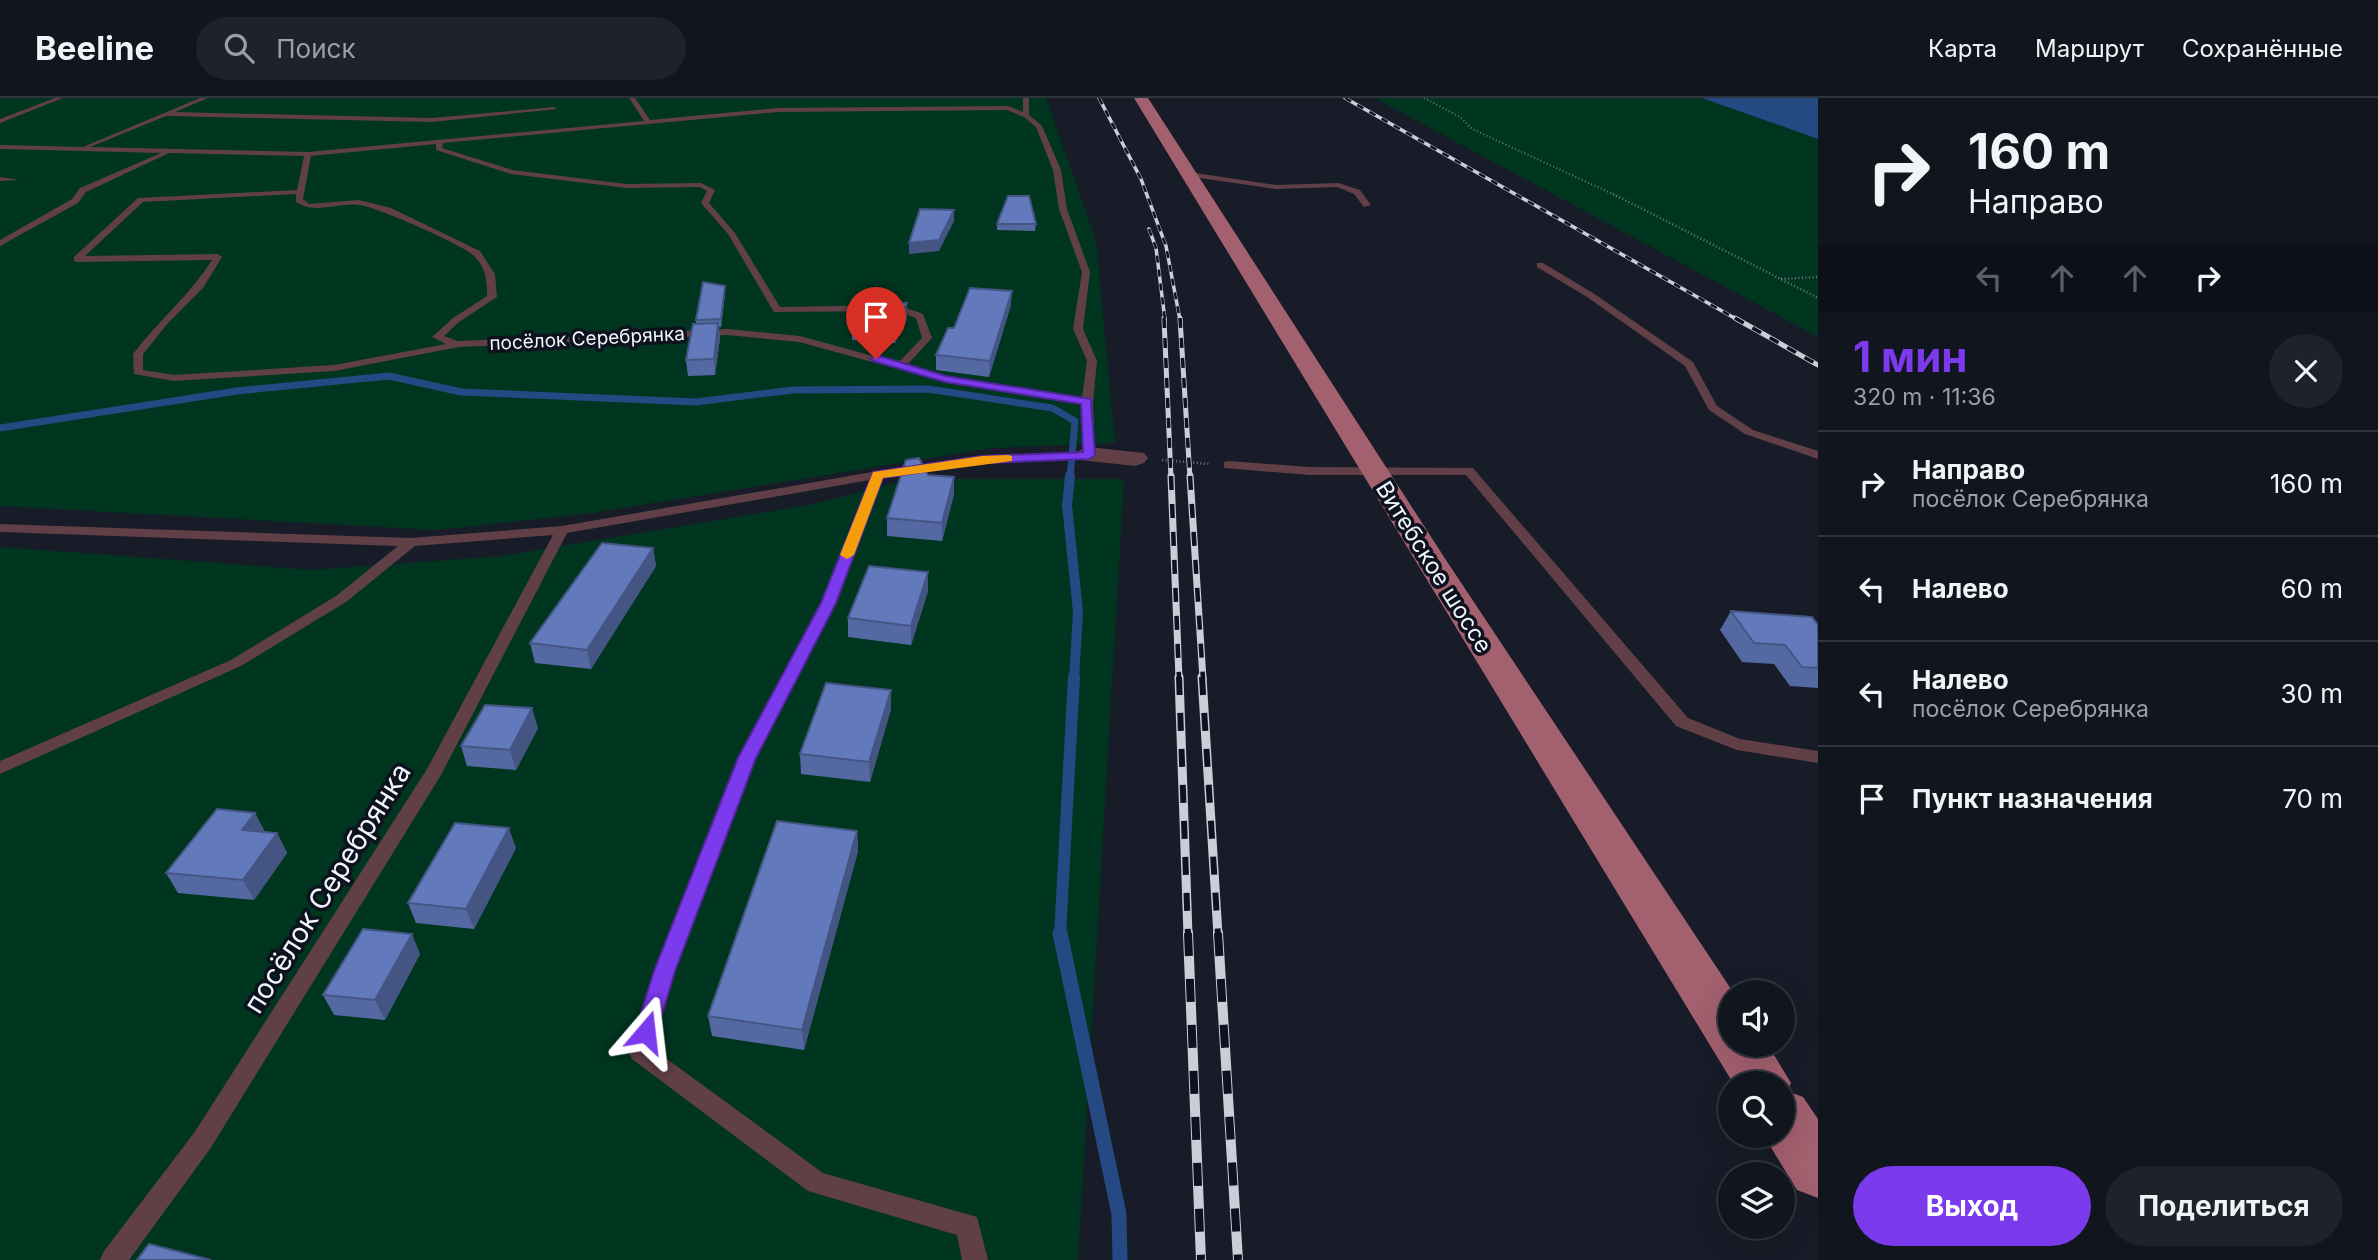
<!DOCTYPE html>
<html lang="ru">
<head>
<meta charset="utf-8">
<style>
  :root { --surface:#11151e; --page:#1e222b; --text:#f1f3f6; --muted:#9c9fa4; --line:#30343c; --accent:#7c3aed }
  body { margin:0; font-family:Inter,sans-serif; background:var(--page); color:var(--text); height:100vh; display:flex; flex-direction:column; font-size:26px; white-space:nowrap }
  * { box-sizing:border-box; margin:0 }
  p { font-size:23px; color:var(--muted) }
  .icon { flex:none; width:38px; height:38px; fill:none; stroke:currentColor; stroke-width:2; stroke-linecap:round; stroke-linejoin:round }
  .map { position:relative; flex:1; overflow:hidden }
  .sheet { display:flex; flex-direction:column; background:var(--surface); width:560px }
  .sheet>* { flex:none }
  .top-card { background:#11151e; color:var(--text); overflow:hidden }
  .fabs { position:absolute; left:1718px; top:882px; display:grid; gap:14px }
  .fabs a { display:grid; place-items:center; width:77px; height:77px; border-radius:50%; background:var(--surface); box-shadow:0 7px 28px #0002,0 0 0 2px var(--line); font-size:35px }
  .pin { position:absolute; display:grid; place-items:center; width:60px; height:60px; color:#fff; margin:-72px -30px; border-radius:50% 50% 50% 0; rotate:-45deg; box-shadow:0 0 7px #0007 }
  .pin .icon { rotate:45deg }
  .me { position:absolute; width:77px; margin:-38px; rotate:17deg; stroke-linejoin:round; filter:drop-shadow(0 0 5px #0008) }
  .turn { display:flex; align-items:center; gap:24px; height:147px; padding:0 35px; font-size:32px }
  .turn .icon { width:91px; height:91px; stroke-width:2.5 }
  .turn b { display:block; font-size:49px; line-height:60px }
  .lanes { display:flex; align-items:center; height:66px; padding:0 35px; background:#0003; justify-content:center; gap:35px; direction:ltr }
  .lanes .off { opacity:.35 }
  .round { display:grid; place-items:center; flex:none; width:74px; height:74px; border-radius:37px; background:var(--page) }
  .headline { display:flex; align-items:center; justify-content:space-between; height:119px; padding:0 35px }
  h1 { font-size:42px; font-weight:700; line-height:52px; color:var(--accent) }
  .action { display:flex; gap:14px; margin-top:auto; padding:14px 35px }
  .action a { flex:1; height:80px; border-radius:42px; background:var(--accent); color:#fff; font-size:28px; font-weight:700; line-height:80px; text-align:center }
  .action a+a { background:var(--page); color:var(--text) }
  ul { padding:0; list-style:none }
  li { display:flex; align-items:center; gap:21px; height:105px; padding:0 35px; border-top:2px solid var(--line) }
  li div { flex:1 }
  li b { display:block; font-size:26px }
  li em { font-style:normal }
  header { display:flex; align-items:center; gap:42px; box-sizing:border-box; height:98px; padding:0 35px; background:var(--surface); border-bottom:2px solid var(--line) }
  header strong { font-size:33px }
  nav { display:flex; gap:38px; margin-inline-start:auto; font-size:24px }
  .search { width:490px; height:63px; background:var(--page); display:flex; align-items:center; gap:18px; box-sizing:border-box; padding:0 24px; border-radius:38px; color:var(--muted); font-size:26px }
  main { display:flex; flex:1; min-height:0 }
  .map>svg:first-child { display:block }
  .green { fill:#003520 }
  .water { fill:#254982 }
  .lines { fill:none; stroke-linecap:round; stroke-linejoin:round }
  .stream-far3 { stroke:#254982; stroke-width:7 }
  .stream-far2 { stroke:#254982; stroke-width:10 }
  .stream-far1 { stroke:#254982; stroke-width:12 }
  .stream { stroke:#254982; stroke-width:15 }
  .path-far1 { stroke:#727782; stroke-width:2; stroke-dasharray:1 2.5; stroke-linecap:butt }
  .path { stroke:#727782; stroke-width:2.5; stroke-dasharray:1 2.5; stroke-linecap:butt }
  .service { fill:#603f46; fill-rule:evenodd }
  .minor { fill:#603f46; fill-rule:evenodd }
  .primary { fill:#a3606f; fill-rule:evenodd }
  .rail-far4-casing { stroke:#caced8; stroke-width:3.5 }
  .rail-far3-casing { stroke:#caced8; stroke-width:5 }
  .rail-far2-casing { stroke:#caced8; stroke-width:7 }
  .rail-far1-casing { stroke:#caced8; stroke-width:9 }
  .rail-casing { stroke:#caced8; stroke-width:10 }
  .rail-far4 { stroke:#0e121e; stroke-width:2.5; stroke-dasharray:7; stroke-linecap:butt }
  .rail-far3 { stroke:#0e121e; stroke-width:3.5; stroke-dasharray:10; stroke-linecap:butt }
  .rail-far2 { stroke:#0e121e; stroke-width:4.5; stroke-dasharray:14; stroke-linecap:butt }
  .rail-far1 { stroke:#0e121e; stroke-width:6; stroke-dasharray:18; stroke-linecap:butt }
  .rail { stroke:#0e121e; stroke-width:8; stroke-dasharray:23; stroke-linecap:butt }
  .wall { fill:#5469a1 }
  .shaded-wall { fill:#455583 }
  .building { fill:#627abb; stroke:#455583; stroke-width:2 }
  .route { fill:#7c3aed; stroke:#51269a; stroke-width:2 }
  .slow { fill:#f59e0b }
  .labels { text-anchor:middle; stroke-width:7; stroke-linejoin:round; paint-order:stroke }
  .far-street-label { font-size:19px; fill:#f1f5fe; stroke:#0e121e }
  .street-label { font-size:23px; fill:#f1f5fe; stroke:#0e121e }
  .near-street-label { font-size:28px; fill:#f1f5fe; stroke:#0e121e }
</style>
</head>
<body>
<header>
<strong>Beeline</strong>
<div class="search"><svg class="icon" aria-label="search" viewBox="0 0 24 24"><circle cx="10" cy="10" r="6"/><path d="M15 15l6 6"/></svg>Поиск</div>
<nav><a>Карта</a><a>Маршрут</a><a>Сохранённые</a></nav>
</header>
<main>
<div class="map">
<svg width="1818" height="1162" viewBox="0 0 1818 1162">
  <rect width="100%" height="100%" fill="#171c28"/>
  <path class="green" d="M0,0h1046l50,143 19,202 -123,5 -400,65 -156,17 -436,-24z
    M1375,0h327l116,41v198z
    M912,381h212l-46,781h-1078v-713l312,23 190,-14 307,-51z"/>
  <path class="water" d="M1702,0h116v41z"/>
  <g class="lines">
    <path class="stream-far3" d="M0,330l237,-37 152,-15 72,16 235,10 97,-12 135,-1 124,19 23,13 -5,57"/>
    <path class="stream-far2" d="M1070,378l-3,29 11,107 -4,67"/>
    <path class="stream-far1" d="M1060,837l14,-258"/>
    <path class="stream" d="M1060,835l59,281 1,46"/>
    <path class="path-far1" d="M1424,0l36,19 12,12 145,67"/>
    <path class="path" d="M1613,96l205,104
      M1781,181l37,-2
      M1162,362l48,4"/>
    <path class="service" d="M55,0h8l-63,25v-4z
      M200,0h8l-33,14 257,6 122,-11 3,2 -125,13 -266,-6 -76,31 218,5 336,-31 -15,-23h6l15,22 128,-12 230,-2 15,6v-14h6v17l13,11 19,44 6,39 23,63 -7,57 14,32 -4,41 2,53 -6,4 -107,5 -99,14 -47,125 -80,155 -81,213 -23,77 171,125 154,44 11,43h-26l-5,-25 -149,-44 -176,-132 -3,-7 26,-81 83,-213 84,-155 48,-123 -303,53 -126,242 -231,374 -81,111h-29l4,-9 90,-118 233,-364 126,-234 -138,11 -69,56 -105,64 -241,108v-13l231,-101 105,-64 62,-50 -398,-14v-8l411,14 151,-12 316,-55 104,-15 101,-4 -1,-48 -137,-22 -146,-40 -72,-7 -268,12 -125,24 -160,10 -40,-7 -1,-20c25,-33 57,-59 79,-94l-135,2 -3,-1v-4l64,-59 159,-8 7,-34 -135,-3 -83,39 -8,11 -78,43v-6l72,-41 8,-11 81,-35 -161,-4v-4l83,2zM1007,12l17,7 12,10 17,43 6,39 23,63 -9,57 14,32 -5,37 -136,-22 -39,-11 25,-27 -9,-24 -25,-9 -118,2 -45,-74 -26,-30 6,-13 -14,-7 -74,1 -115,-14 -70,-22 1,-5 335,-31zM436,46v6l75,24 116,14 73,-1 7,4 -6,12 27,31 46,78 123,-1 19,7 6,20 -24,25 -98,-27 -73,-7 -269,12 -14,-5 15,-14 38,-25 -2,-23 -15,-23 -89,-43 -32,-8 -50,4 -6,-5 8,-43zM296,96v8c19,13 43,0 64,3 16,2 104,40 114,51 12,11 13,25 13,40l-34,22 -21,19 14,7 -112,21 -160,10 -31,-5v-16l25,-31 35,-35 19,-31 -4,-3 -133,2 58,-54z
      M1189,74l87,13 62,-2 22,7 11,15 -7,2 -10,-13 -17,-7 -61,2 -90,-13z
      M0,79l19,3 -19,1z
      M1537,165h6l50,30 100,69 24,44 36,24 65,21v8l-73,-25 -36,-24 -24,-44 -98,-69 -50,-30z
      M1228,363l82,6 163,1 215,250 52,21 78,12v12l-81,-13 -61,-24 -210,-251h-156l-86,-7v-6z"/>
    <path class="minor" d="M1089,349l55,6 4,5 -4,5 -9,3 -55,-6 -4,-5 4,-5z"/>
    <path class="primary" d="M1134,0h14l298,462 287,432h-2v53h37l23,38 -4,8 16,6 15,22v79l-21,-8 -33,-54h19v-53h-50z"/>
    <g class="rail-far4-casing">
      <path id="rail-far4" d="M1099,0l42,81 25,67 14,74
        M1345,0l393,222
        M1149,131l7,19 9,72"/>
    </g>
    <g class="rail-far3-casing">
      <path id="rail-far3" d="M1164,220l7,160
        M1180,220l10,160
        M1735,220l83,47"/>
    </g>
    <g class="rail-far2-casing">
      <path id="rail-far2" d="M1171,378l8,203
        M1190,378l13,203"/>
    </g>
    <g class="rail-far1-casing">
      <path id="rail-far1" d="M1179,579l9,258
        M1202,579l16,258"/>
    </g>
    <g class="rail-casing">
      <path id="rail" d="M1188,835l13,327
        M1218,835l20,327"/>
    </g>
    <use href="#rail-far4" class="rail-far4"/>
    <use href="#rail-far3" class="rail-far3"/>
    <use href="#rail-far2" class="rail-far2"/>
    <use href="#rail-far1" class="rail-far1"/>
    <use href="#rail" class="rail"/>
  </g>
  <path class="wall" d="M997,126h39l-1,7 -38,-1z
    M725,195l-4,34h-2l1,11 -5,37 -27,1 -2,-16 10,-36v-4z
    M1011,207l-22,72 -53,-7v-15l18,-27z
    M907,220l-12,25 -43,-3v-15z
    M928,377l26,2v17l-12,47 -55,-5v-18z
    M653,450l3,18 -65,103 -56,-6 -5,-20z
    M928,493l-17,54 -63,-8v-19z
    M1731,513l87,14v63l-28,-2 -16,-22 -32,-2 -22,-32z
    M891,611l-21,73 -69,-8 -1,-20z
    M538,630l-22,42 -49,-4 -6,-20z
    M255,715l10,19 12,1 10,20 -33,47 -76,-7 -12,-20z
    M857,733l1,20 -54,199 -92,-14 -4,-20z
    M516,750l-42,81 -58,-6 -8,-20z
    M420,856l-35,66 -51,-5 -11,-20z"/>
  <path class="shaded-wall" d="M954,112v11l-15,30 -30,3v-11z
    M725,188v7l-4,34v-8z
    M1012,193l-1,14 -22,72 1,-16z
    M907,205v15l-12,25v-15z
    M718,225l2,15 -5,37 -1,-16z
    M954,379v17l-12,47v-18z
    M653,450l3,18 -65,103 -4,-19z
    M928,474v19l-17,54v-19z
    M891,592v19l-21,73 -1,-20z
    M532,610l6,20 -22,42 -6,-20z
    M255,715l10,20 -23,-3z
    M509,730l7,20 -42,81 -8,-20z
    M857,733l1,20 -54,199 -2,-20z
    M277,735l10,20 -33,47 -11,-20z
    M412,836l8,20 -35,66 -10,-20z"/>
  <path class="building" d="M1008,98h21l7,28h-39z
    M920,111l34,1 -15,30 -30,3z
    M703,184l22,4 -4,33 -25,1z
    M970,190l42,3 -22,70 -54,-6 12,-27h6z
    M866,203l41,2 -12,25 -43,-3z
    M718,225l-4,36 -28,1 7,-36z
    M919,360l9,17 26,2 -12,46 -55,-5 19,-58z
    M602,445l51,5 -66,102 -57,-7z
    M869,468l59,6 -17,54 -63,-8z
    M1731,513l81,6 6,8v43l-16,-1 -17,-22 -31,-2z
    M826,585l65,7 -22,72 -69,-8z
    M485,607l47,3 -22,42 -49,-4z
    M217,711l38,4 -13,17 35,3 -34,47 -77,-7z
    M777,723l80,10 -55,199 -94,-14z
    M455,725l54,5 -43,81 -58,-6z
    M363,831l49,5 -37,66 -52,-5z
    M149,1146l62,16h-74z"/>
  <path class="route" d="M876,257l70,21 145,23 4,56 -6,4 -107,4 -99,15 -47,125 -80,155 -81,213 -18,61 -3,7 -8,2 -8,-2 -3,-7 19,-61 84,-213 83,-155 52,-131 109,-16 101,-4 -2,-48 -136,-22 -72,-21 -2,-2z"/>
  <path class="slow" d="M1008,357l4,1v5l-129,17 -29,77 -7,4 -7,-4 33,-83 109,-16z"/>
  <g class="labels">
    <g class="far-street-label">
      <text transform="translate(587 240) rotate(-3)" y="7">посёлок Серебрянка</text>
    </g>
    <g class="street-label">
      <text transform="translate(1434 469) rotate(58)" y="8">Витебское шоссе</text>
    </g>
    <g class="near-street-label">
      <text transform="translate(327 790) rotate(-58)" y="10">посёлок Серебрянка</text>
    </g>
  </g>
</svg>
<div class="fabs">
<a><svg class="icon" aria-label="sound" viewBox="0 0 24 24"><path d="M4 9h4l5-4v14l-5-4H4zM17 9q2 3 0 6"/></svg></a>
<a><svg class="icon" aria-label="search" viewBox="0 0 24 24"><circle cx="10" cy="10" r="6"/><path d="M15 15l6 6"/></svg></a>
<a><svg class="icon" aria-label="layers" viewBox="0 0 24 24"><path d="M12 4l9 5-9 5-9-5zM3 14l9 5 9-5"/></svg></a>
</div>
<div class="pin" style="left:876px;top:261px;background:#d93025"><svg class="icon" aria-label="arrive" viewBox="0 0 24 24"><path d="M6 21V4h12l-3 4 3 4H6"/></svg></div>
<svg class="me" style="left:646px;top:934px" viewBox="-20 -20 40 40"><path d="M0-17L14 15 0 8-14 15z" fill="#7c3aed" stroke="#fff" stroke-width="4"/></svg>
</div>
<section class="sheet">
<div class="top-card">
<div class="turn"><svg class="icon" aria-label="right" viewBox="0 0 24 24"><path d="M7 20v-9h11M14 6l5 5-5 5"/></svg><div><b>160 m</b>Направо</div></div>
<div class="lanes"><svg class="icon off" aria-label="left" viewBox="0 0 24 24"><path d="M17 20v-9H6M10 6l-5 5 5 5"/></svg><svg class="icon off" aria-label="ahead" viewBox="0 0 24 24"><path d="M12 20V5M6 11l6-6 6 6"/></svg><svg class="icon off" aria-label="ahead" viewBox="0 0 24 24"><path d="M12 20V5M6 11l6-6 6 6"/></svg><svg class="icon" aria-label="right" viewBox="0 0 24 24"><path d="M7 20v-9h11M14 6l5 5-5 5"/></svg></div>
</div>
<div class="headline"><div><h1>1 мин</h1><p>320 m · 11:36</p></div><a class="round"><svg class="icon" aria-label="close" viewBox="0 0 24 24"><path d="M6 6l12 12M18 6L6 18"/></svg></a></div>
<ul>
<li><svg class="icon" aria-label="right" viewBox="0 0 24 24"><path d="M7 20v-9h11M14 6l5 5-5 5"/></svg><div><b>Направо</b><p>посёлок Серебрянка</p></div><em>160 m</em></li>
<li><svg class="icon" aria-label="left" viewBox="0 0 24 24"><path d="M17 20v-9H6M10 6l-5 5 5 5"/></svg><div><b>Налево</b></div><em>60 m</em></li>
<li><svg class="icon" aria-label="left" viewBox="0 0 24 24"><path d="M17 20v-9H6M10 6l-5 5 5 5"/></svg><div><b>Налево</b><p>посёлок Серебрянка</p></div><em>30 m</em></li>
<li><svg class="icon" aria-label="arrive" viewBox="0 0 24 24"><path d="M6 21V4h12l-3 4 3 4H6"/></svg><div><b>Пункт назначения</b></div><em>70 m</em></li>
</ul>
<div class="action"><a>Выход</a><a>Поделиться</a></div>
</section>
</main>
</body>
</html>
